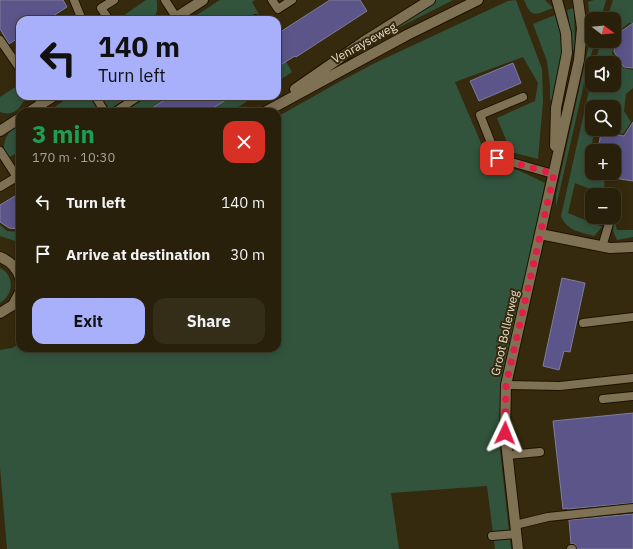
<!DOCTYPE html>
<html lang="en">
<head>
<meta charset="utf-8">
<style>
  :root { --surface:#28200a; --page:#342d18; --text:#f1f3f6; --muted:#a5a39c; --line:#443e2b; --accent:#a8b0fc }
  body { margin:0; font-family:"IBM Plex Sans",sans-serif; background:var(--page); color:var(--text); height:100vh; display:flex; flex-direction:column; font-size:15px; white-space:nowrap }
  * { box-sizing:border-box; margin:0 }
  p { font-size:13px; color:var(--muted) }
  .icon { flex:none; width:22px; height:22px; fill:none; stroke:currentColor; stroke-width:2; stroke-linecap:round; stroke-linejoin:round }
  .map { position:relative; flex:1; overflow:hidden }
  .side { position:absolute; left:16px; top:108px; width:265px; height:244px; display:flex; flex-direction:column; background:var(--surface); border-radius:12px; box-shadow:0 2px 10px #0003,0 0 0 1px var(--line) }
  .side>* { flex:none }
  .hud { position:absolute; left:16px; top:16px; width:265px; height:84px; border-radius:12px; box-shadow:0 2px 10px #0003,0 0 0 1px var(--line); background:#a8b0fc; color:#111; overflow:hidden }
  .needle { width:26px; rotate:106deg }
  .fabs { position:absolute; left:585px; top:12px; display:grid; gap:8px }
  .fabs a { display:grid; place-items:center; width:36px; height:36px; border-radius:8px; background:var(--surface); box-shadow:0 2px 10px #0003,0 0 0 1px var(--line); font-size:20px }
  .pin { position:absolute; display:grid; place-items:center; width:34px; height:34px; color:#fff; margin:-17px; border-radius:8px; box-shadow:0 2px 6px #0006 }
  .me { position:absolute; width:44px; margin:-22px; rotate:2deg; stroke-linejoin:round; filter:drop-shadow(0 0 3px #0008) }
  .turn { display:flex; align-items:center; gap:14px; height:84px; padding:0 16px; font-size:18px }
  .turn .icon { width:52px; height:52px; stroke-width:2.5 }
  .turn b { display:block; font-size:28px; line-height:34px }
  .round { display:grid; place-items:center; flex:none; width:42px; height:42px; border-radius:12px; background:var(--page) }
  .head { display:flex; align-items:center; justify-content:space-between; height:68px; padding:0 16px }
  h1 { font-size:24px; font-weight:700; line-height:30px; color:#1e9e55 }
  .button { display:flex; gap:8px; margin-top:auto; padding:8px 16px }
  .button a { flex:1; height:46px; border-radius:12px; background:var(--accent); color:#111; font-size:16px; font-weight:700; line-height:46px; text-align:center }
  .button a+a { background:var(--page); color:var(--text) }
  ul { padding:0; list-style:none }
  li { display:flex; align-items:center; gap:12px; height:52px; padding:0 16px }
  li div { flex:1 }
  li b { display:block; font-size:15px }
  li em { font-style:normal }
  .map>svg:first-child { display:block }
  .green { fill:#32543d }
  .building { fill:#5b558a; stroke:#7f7d9b }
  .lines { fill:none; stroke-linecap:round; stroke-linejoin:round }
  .service-casing { stroke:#1d1200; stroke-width:10 }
  .minor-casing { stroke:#1d1200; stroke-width:12 }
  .tertiary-casing { stroke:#1d1200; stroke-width:12 }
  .service { stroke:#7f7154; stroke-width:8 }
  .minor { stroke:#7f7154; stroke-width:10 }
  .tertiary { stroke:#7f7154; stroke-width:10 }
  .route { stroke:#e11d48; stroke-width:7; stroke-dasharray:0 12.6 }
  .labels { text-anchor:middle; stroke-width:4; stroke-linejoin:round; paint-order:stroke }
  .street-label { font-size:12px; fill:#e7dfcf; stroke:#362a0e }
</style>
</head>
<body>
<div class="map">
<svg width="633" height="549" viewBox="0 0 633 549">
  <rect width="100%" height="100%" fill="#362a0e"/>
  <path class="green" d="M146,0h10l1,1v10l-3,8 -37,1z
    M220,0h35l-3,2 10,18h-73z
    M436,0h17l-65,33z
    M516,0l26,69 1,32 -5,58 -27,-7 -14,-34 38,-17 3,-18 -15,-26 -68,25 34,80 31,9 25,12 -38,180 -7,45v42l11,99h-16l-8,-63 -96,7 8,56h-392l-7,-82v-117l12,-2 8,-4v4h257v-231l64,-36 34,-18 133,-62z
    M524,0h21l8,8c-17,6 -21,12 -29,-8z
    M594,0h12l-5,19h-9v22h3l-7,25 -32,141v-12l33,-151 2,-17 -3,-25z
    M613,0h20v23h-4l-14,11 -1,7v-22h-7z
    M574,8l1,37 -5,18c1,-19 1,-35 -3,-53z
    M555,15l5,15 2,22 -9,49 -3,-1v-15l-3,-24 -14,-37z
    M601,41h13l-2,13 12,14 9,2v18l-7,6 -2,17 7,11 -8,12 -27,-5h18v-22h-22v22h3l-9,43 18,6 1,17 -30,-12 -7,30 34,14 -8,9c-14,-4 -27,-5 -33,-20l31,-139v8h22v-22h-19z
    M277,46l15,26 -15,10z
    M20,84v12h6c-5,12 -12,21 -26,16v-15z
    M71,96h184l-24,16h-178l3,-6z
    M20,125v26l-12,7c-1,-2 -3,-6 -4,-9 -1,-10 7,-22 16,-24z
    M615,222l2,8h16v7l-16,3c-3,-7 -6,-11 -2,-18z
    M0,225l7,6 13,1v9h-5l-15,-5z
    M0,268c15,8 14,26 0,35z"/>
  <path class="building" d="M0,0h63l4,7 -20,13h-27v17l-11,7 -9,-15z
    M330,0h30l7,11 -71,46 -1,-1 -18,11v-33z
    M633,23v45l-9,-1 -10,-15 2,-17z
    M513,63l8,20 -42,18 -9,-20z
    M171,96h61l-25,16h-61z
    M633,122v59l-19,-3v-27h-16l3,-19 23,4z
    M20,193v36l-11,-1 -9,-6v-17z
    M562,278l23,5 -15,69 -6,-1 -5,19 -16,-4z
    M633,413v90l-66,6v-1l-4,1 -10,-88z
    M633,514v35h-56l-2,-5h-4l-2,-24z"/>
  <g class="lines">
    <g class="service-casing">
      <path id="service" d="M74,0l8,20
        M165,0l13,20
        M272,0l6,9 14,-9
        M109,20l-8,-12 13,-8
        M254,20l2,-1
        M0,40l20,29
        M37,96l5,8
        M95,96l10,16
        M523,97l-43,18 17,43 56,16
        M115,112l24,-16
        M0,151l17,26
        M0,187l20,-12
        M602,247l9,-30
        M583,323l50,-6
        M506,385l54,1 73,-8
        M603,399l30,-3
        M507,455l33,-3
        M515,525l33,-8 85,-9
        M492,536l24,-2
        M571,549h1"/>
    </g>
    <g class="minor-casing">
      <path id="minor" d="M172,20l31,-20
        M29,112l25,-16
        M0,131l20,-13
        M555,146l1,-38 11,-55 -1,-20 -9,-33
        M540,234l70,14 23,-1
        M518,549l-13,-116 1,-48 73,-325 3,-32 -4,-28"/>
    </g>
    <g class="tertiary-casing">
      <path id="tertiary" d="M295,89l68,-47 67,-42
        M265,112l142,-77 71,-35
        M0,257c10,4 17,10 20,21
        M0,313l13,-8 7,-13"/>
    </g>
    <use href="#service" class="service"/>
    <use href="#minor" class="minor"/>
    <use href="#tertiary" class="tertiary"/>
  </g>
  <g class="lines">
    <path class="route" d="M497,158l57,16 -48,211 -1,48"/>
  </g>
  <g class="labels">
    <g class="street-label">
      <text transform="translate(364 43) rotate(-29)" y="4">Venrayseweg</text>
      <text transform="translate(505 333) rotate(-77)" y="4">Groot Bollerweg</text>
    </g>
  </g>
</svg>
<div class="fabs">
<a><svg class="needle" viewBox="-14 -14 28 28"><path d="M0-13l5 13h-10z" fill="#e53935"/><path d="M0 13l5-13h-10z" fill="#a5a39c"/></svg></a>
<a><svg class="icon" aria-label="sound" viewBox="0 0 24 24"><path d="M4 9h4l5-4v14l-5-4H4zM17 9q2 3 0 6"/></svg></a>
<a><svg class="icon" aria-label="search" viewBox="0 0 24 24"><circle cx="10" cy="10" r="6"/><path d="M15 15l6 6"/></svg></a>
<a>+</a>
<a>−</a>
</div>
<div class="pin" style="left:497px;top:158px;background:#d93025"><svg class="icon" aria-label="arrive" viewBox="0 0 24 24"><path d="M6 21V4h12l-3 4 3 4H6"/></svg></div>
<svg class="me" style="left:505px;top:433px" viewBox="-20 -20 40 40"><path d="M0-17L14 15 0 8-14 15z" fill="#e11d48" stroke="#fff" stroke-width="4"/></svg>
<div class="hud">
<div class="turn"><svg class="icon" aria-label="left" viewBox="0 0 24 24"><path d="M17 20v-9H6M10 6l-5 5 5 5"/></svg><div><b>140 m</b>Turn left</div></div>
</div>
<section class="side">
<div class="head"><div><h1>3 min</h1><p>170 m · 10:30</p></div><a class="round" style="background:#d93025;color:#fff"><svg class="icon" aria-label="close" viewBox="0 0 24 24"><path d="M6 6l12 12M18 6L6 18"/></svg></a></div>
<ul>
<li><svg class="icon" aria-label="left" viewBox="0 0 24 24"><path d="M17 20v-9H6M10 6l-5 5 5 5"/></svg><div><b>Turn left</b></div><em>140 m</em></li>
<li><svg class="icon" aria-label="arrive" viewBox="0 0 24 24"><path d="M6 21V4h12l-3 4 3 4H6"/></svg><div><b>Arrive at destination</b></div><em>30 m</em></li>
</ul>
<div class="button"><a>Exit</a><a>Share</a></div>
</section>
</div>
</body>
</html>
